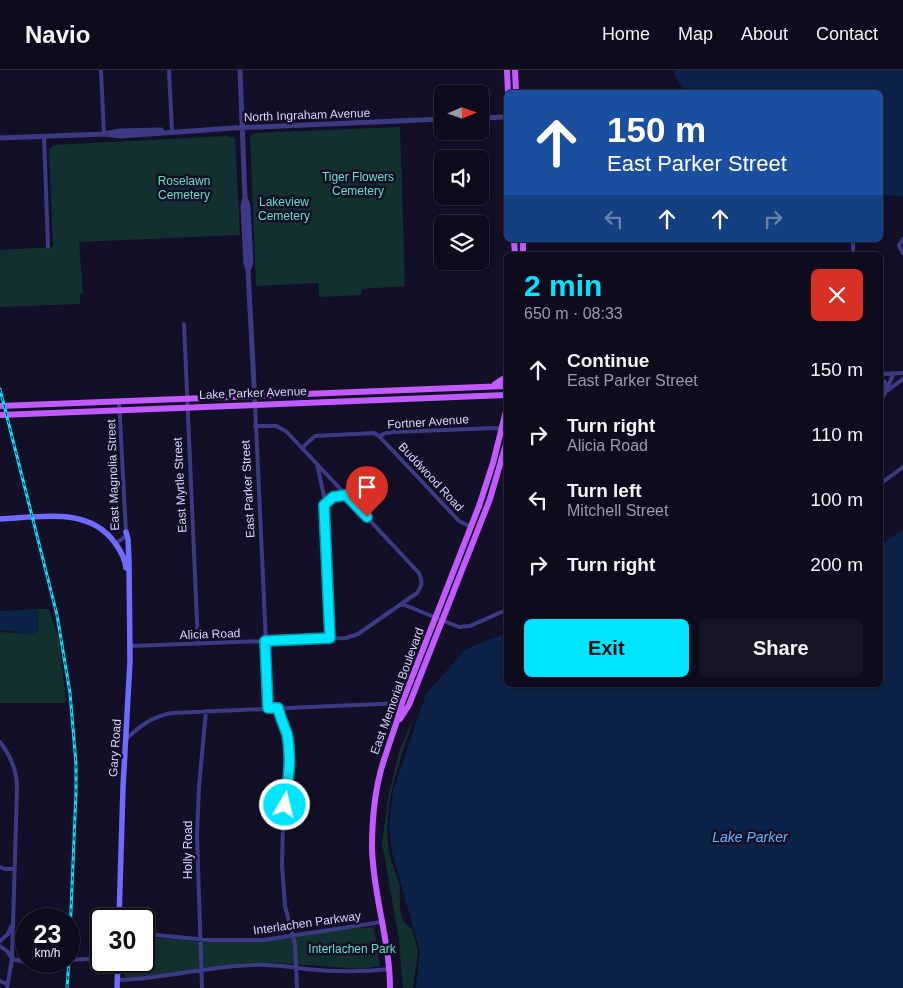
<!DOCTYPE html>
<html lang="en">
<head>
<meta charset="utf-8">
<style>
  :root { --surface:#0e0b1c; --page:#171425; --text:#f1f3f6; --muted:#9b9ba3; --line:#2e2b3b; --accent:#00e5ff }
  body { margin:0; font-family:Helvetica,sans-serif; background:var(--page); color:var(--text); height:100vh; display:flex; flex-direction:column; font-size:19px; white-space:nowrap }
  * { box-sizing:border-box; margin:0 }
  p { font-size:16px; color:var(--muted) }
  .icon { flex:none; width:28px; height:28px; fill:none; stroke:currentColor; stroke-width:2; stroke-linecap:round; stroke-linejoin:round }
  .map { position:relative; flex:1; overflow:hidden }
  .panel { position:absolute; left:504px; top:182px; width:379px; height:435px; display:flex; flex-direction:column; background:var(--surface); border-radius:8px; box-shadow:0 1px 4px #0004,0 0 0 1px var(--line) }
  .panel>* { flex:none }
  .top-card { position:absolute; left:504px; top:20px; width:379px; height:152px; border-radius:8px; box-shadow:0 1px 4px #0004,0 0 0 1px var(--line); background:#1a4fa0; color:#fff; overflow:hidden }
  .needle { width:32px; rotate:88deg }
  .controls { position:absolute; left:434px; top:15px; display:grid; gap:10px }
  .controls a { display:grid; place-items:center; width:55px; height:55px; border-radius:8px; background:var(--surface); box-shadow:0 1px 4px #0004,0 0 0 1px var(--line); font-size:25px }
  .speed { position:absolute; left:15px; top:838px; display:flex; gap:10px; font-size:25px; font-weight:700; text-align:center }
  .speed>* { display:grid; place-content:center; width:65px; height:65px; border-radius:50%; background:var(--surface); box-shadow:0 1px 4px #0004,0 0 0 1px var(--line); line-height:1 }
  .speed small { font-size:12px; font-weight:400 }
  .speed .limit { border:2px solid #111; border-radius:8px; background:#fff; color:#111 }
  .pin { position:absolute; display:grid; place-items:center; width:42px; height:42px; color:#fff; margin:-51px -21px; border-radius:50% 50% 50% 0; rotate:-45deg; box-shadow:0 0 5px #0007 }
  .pin .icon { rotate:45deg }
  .me { position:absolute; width:55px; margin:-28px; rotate:8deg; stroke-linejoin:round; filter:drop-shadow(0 0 4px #0008) }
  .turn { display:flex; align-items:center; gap:18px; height:105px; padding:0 20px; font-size:22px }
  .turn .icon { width:65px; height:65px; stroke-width:2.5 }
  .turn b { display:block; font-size:35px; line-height:42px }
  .lanes { display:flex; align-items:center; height:48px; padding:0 20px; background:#0003; justify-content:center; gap:25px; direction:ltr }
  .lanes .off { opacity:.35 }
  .round { display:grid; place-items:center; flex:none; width:52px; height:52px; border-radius:8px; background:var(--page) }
  .headline { display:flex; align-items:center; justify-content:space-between; height:85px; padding:0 20px }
  h1 { font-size:30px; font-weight:700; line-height:38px; color:var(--accent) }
  .button { display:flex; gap:10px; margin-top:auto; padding:10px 20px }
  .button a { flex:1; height:58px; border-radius:8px; background:var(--accent); color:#111; font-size:20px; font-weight:700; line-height:58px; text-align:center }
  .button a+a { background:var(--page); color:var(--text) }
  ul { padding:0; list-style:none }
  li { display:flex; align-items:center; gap:15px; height:65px; padding:0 20px }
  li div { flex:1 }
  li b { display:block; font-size:19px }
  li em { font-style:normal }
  header { display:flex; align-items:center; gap:30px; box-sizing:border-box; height:70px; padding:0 25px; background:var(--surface); border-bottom:1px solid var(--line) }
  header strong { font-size:24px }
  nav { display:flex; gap:28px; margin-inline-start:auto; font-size:18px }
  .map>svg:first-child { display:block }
  .green { fill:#12302f }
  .water { fill:#0c2248 }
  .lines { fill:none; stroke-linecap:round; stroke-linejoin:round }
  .minor { stroke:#3d3a85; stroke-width:4 }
  .tertiary { stroke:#3d3a85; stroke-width:5 }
  .secondary { stroke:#6f6bff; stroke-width:5.5 }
  .primary { stroke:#c25bff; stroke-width:6 }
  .rail-casing { stroke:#00e5ff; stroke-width:3 }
  .rail { stroke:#130f26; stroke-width:1; stroke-dasharray:4; stroke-linecap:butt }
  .route-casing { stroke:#0095a6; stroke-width:12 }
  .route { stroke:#00e5ff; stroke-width:9 }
  .labels { text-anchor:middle; stroke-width:5; stroke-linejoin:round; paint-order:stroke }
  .street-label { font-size:12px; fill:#d9d4ff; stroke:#130f26 }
  .park-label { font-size:12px; fill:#5fe0c0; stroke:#130f26 }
  .water-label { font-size:14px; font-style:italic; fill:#62b6ff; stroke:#130f26 }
</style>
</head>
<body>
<header>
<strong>Navio</strong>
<nav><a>Home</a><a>Map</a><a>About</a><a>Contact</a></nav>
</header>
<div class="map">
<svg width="903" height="918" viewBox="0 0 903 918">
  <rect width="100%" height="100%" fill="#130f26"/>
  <path class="green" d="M400,57l5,159 -43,3 -1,6 -42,2 -1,-14 -62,3 -6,-149 4,-4z
    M227,66l8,2 5,97 -161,7 4,51h-3v11l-80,3v-57l53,-3 -4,-98 4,-4z
    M37,539h12l10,31 7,63h-66v-71l31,2 8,-3z
    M414,647c-14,45 -32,85 -25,134 2,11 7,22 10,33 3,17 -4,34 13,45l6,22 -5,37h-10l-4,-48 -17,-98 7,-49 11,-44z
    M374,857l6,39 -20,3 -79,-6h-34l-51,6 -34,6 -37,3 -2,-17h21v-24l65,5h33l33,-2 50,-9z"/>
  <path class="water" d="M675,0h228v126l-23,-1v-103h-196l-10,-18z
    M903,460v458h-487l4,-37 -28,-99 -3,-27 4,-34 33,-97 40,-45 40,-16v52h374v-140z
    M37,539l2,22 -8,3 -31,-4v-19z"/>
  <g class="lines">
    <path class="minor" d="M101,0l3,64
      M169,0l3,61
      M44,66l4,111
      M903,169l-4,7 4,7
      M853,170v15
      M184,254l14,320
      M880,304l23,-1
      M880,308l5,4 1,9
      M888,320l15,-11
      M880,333l14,-30
      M255,334l14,304
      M379,366l7,-3 7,-1 103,-4 6,1
      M302,378l13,-12 59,-3 5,3 80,85 12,6
      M317,394l7,32 7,142
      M880,414l23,-17
      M325,435l8,-8 13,-2
      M116,473l9,-6 1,-5 -7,-131
      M402,534l57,23 11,-1 36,-16
      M130,576l216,-8 12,-4 59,-41c5,-8 6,-11 2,-20l-133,-142 -10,-5h-21
      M278,638l8,26 4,18 -1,16 -6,56 -1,41 3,41 10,38 2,44
      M126,669c14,-13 27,-23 46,-26l230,-10
      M0,672c11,14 17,28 17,46l-5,171 -5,29
      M0,797l5,2h9
      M144,864l65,6h54l119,-18
      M0,871l8,-7 3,-7
      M0,876l8,6 4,7 13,3 12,-1
      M69,890l32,-2
      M118,910c45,-1 90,-14 135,-15 19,-1 35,2 53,4 28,3 56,3 84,0
      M0,911l8,3
      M202,918l-5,-153 2,-48 7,-76"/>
    <path class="tertiary" d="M240,0l5,128 -2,8 3,58 2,6 7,134
      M480,48l26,-1
      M104,64l17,2 113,-8 208,-9
      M0,68l104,-4 16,-3 41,-1
      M245,128l3,8 3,57 -3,7"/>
    <path class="secondary" d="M0,449c39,-2 89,-13 115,24 6,8 10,16 11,25
      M119,849l4,-132 7,-126 -1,-100 -1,-22 -2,-7
      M117,918l1,-27"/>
    <path class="primary" d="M507,0l1,22
      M515,0l1,22
      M514,170l1,15
      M523,170v15
      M495,314l11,-7
      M0,336l506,-20
      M0,345l506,-20
      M400,649l9,-14 81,-206 16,-55
      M390,918c0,-47 -17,-93 -18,-140 0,-32 3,-64 14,-94 5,-17 12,-33 16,-51l77,-197 14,-43 13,-52"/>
    <g class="rail-casing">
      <path id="rail" d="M0,319l57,226 13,78 6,71v28l-7,166
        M67,918l2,-27"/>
    </g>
    <use href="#rail" class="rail"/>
  </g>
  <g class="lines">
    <g class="route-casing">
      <path id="route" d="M285,735c3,-24 7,-47 2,-71 -3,-9 -7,-17 -9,-26h-10l-3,-67 65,-3 -6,-133 9,-8 13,-2 21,22"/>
    </g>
    <use href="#route" class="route"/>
  </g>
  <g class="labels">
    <g class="street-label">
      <text transform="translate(307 45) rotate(-2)" y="4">North Ingraham Avenue</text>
      <text transform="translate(253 323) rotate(-2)" y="4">Lake Parker Avenue</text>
      <text transform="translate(428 352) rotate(-4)" y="4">Fortner Avenue</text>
      <text transform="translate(113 405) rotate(-92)" y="4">East Magnolia Street</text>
      <text transform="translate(431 407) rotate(47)" y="4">Buddwood Road</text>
      <text transform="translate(180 415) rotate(-93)" y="4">East Myrtle Street</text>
      <text transform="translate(248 419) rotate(-93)" y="4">East Parker Street</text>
      <text transform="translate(210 564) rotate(-2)" y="4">Alicia Road</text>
      <text transform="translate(397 621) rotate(-70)" y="4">East Memorial Boulevard</text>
      <text transform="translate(115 678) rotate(-86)" y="4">Gary Road</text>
      <text transform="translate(188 780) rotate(-90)" y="4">Holly Road</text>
      <text transform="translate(307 853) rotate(-8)" y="4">Interlachen Parkway</text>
    </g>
    <g class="park-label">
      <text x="358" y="111">Tiger Flowers<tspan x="358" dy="14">Cemetery</tspan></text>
      <text x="184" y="115">Roselawn<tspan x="184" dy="14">Cemetery</tspan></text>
      <text x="284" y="136">Lakeview<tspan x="284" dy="14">Cemetery</tspan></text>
      <text x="352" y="883">Interlachen Park</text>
    </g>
    <g class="water-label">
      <text x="750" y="772">Lake Parker</text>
    </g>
  </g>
</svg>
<div class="controls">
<a><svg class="needle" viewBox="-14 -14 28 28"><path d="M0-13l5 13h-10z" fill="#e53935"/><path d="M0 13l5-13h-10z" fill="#9b9ba3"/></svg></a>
<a><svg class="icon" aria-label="sound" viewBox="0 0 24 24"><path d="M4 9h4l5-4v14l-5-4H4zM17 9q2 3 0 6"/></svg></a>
<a><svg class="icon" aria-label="layers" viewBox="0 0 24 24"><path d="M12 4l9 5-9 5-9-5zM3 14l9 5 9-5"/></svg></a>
</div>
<div class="speed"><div>23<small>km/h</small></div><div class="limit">30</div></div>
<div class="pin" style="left:367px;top:447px;background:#d93025"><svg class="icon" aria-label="arrive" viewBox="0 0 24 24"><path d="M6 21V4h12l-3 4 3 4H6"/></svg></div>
<svg class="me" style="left:285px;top:735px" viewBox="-20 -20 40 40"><circle r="17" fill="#00e5ff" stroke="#fff" stroke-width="3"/><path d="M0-11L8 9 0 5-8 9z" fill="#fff"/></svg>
<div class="top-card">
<div class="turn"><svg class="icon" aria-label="ahead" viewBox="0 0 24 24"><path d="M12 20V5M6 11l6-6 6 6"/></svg><div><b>150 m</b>East Parker Street</div></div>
<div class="lanes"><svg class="icon off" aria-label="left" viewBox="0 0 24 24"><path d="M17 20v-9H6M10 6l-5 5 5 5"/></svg><svg class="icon" aria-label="ahead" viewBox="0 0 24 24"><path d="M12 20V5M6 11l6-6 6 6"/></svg><svg class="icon" aria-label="ahead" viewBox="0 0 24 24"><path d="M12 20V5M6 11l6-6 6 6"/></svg><svg class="icon off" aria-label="right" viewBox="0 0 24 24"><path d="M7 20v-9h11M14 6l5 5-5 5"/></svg></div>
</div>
<section class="panel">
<div class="headline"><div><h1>2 min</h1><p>650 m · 08:33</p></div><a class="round" style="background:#d93025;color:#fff"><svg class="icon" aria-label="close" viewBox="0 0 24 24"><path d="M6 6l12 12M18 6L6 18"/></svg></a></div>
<ul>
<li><svg class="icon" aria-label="ahead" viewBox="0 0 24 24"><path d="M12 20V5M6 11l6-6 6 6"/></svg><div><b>Continue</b><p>East Parker Street</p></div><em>150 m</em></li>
<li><svg class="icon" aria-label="right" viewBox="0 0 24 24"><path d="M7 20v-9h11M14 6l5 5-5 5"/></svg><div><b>Turn right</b><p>Alicia Road</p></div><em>110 m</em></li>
<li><svg class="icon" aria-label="left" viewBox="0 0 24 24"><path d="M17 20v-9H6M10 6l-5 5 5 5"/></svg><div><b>Turn left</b><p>Mitchell Street</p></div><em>100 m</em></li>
<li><svg class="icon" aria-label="right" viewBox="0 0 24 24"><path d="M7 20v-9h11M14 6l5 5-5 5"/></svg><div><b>Turn right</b></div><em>200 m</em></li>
</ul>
<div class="button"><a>Exit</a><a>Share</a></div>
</section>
</div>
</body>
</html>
